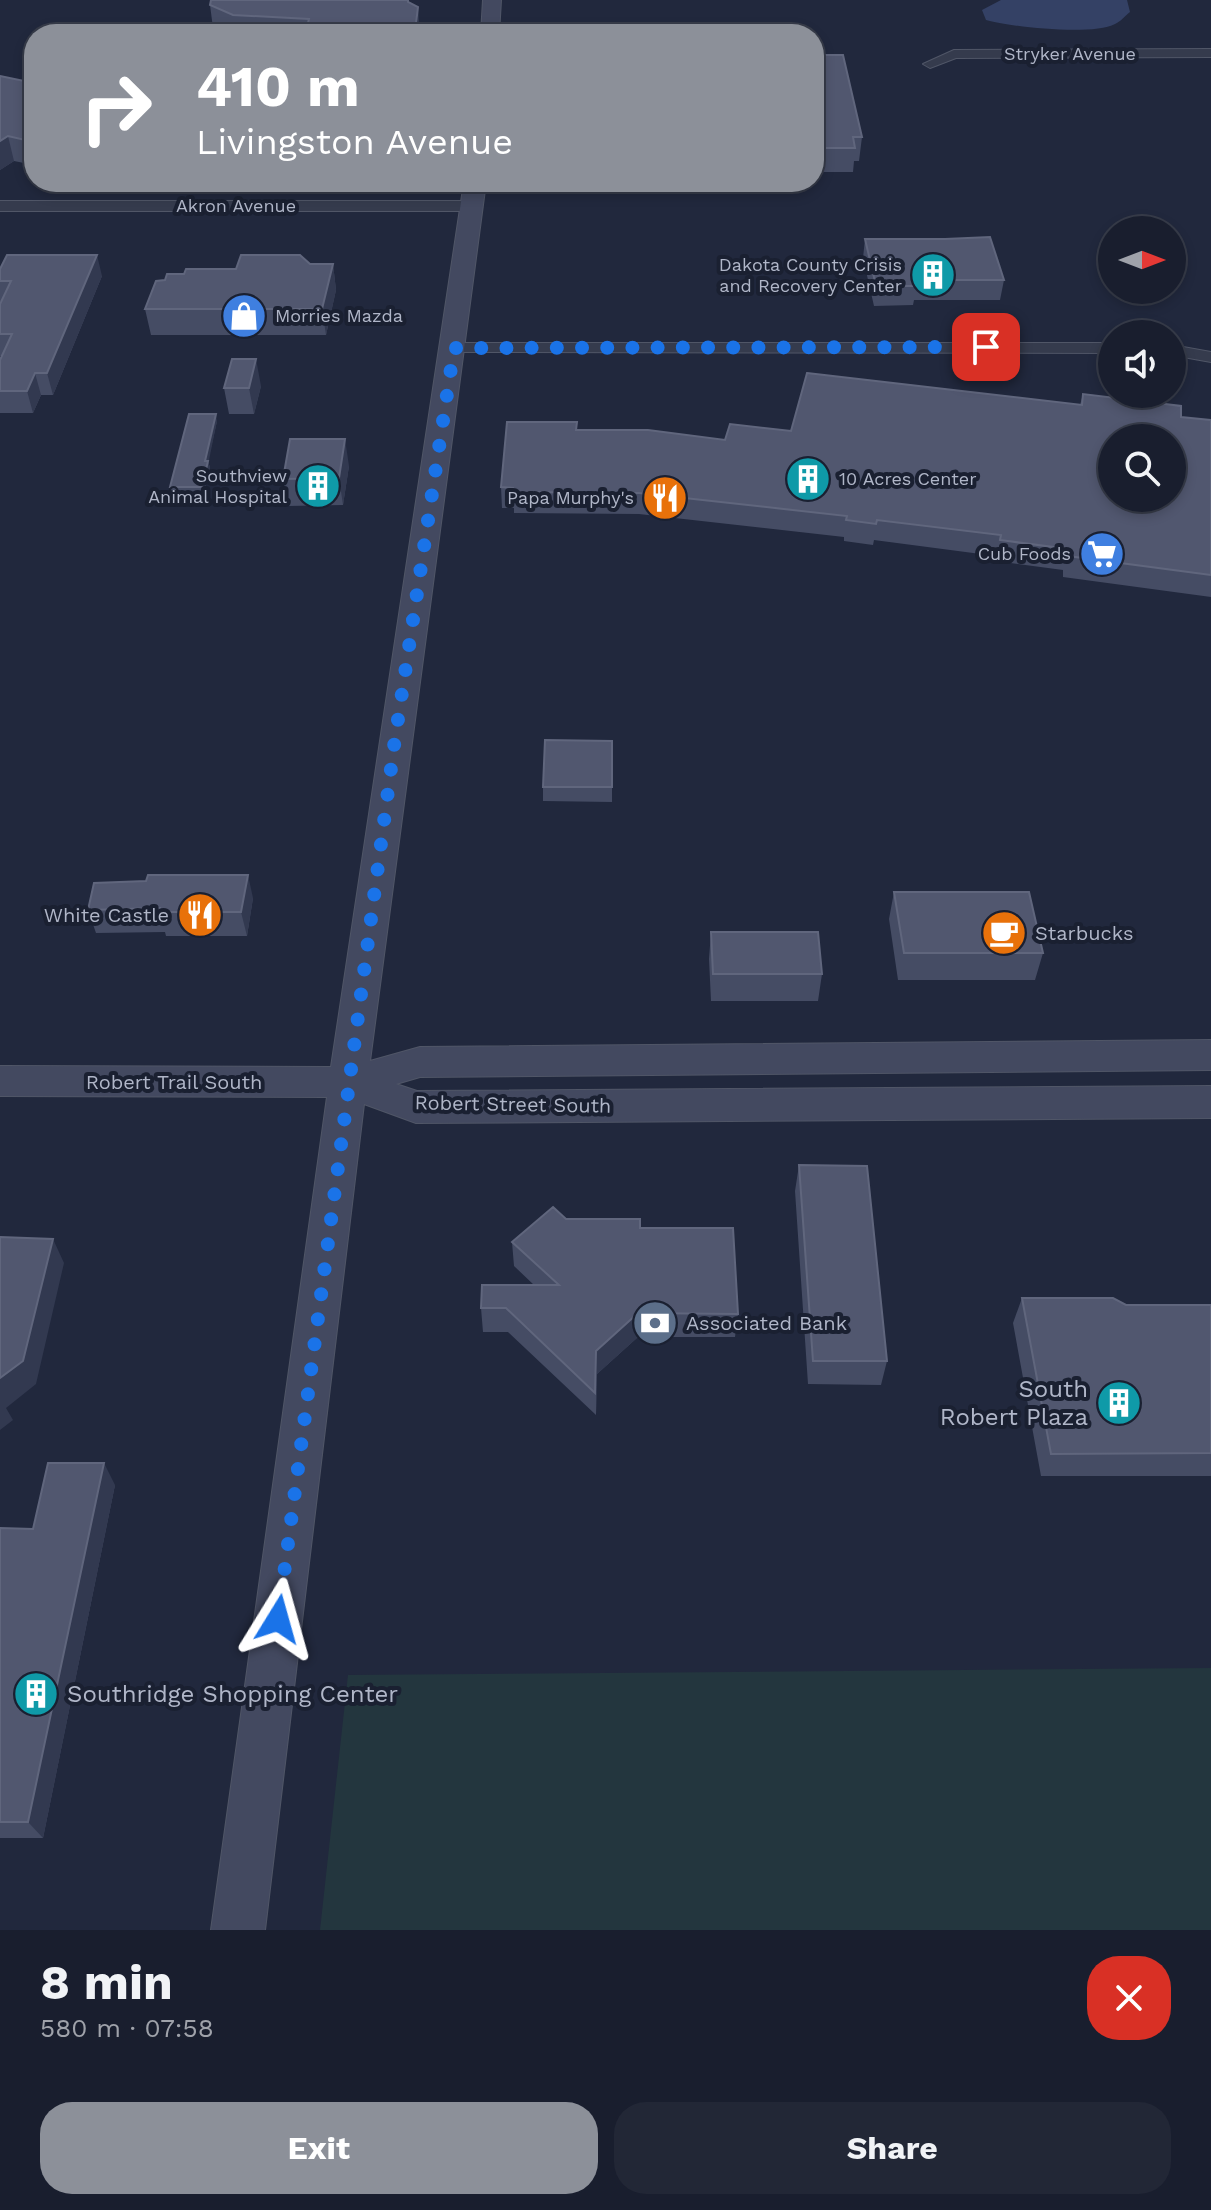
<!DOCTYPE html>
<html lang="en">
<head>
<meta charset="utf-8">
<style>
  :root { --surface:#191e2e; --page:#222736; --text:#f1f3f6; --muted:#9fa2aa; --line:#373c4a; --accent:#8c9099 }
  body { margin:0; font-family:"Work Sans",sans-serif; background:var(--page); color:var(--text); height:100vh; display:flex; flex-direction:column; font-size:30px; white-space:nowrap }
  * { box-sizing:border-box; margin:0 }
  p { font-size:26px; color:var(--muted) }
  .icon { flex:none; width:44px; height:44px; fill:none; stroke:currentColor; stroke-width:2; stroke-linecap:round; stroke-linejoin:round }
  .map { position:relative; height:1930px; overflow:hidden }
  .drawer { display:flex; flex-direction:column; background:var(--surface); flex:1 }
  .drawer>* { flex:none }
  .guide { position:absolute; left:24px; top:24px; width:800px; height:168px; border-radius:32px; box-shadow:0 4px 12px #0003,0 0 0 2px var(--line); background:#8c9099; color:#fff; overflow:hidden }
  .needle { width:52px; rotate:90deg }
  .buttons { position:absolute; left:1098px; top:216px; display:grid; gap:16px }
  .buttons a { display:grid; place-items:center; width:88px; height:88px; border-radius:50%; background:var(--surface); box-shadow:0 4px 12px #0003,0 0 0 2px var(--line); font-size:40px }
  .pin { position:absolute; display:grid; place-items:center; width:68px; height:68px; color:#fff; margin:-34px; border-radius:16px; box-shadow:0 4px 12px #0006 }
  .me { position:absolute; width:88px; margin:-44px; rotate:8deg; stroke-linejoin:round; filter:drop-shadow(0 0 6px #0008) }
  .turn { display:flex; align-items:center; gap:28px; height:168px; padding:0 40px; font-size:36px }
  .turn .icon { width:104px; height:104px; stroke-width:2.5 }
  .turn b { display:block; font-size:56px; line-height:68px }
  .round { display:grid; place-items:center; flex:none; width:84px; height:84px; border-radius:32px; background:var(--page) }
  .summary { display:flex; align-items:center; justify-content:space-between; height:136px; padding:0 40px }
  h1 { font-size:48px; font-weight:700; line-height:60px }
  .primary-button { display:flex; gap:16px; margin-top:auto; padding:16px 40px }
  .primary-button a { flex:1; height:92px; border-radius:32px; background:var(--accent); color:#fff; font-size:32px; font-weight:700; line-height:92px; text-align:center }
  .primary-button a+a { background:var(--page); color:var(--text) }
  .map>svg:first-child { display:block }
  .green { fill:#23363e }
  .water { fill:#344165 }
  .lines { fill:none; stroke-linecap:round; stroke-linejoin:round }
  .street-casing { stroke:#505667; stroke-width:2 }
  .secondary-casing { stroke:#505667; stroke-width:2 }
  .street { fill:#353b4d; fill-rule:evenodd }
  .secondary { fill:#434960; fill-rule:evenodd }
  .wall { fill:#454c64 }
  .shaded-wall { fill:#323950 }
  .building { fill:#51576f; stroke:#60667d; stroke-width:2; fill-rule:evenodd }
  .route { stroke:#1a73e8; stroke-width:14; stroke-dasharray:0 25.2 }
  .labels { text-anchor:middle; stroke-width:8; stroke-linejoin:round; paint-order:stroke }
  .far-street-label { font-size:18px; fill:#b0b6c8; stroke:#1a2031 }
  .far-poi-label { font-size:18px; fill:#b0b6c8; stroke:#1a2031; text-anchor:end }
  .poi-label { font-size:20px; fill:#b0b6c8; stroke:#1a2031; text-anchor:start }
  .street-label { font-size:20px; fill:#b0b6c8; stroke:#1a2031 }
  .near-poi-label { font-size:24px; fill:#b0b6c8; stroke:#1a2031; text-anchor:end }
</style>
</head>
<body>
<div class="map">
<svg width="1211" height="1930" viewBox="0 0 1211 1930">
  <rect width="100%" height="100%" fill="#21283d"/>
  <path class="green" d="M1211,1668v262h-891l28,-255z"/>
  <path class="water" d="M1001,0h126l3,12c-5,4 -10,10 -15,12 -23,12 -104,3 -129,-4l-4,-10z"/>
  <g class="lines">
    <g class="street-casing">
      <path id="street" d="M1211,49v8l-255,1 -26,10 -7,-4 31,-14z
        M0,201h472l8,5 -8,5h-472z
        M454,343h658v10l-664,-1v-8z
        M1172,345l39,7v10l-39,-7z"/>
    </g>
    <g class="secondary-casing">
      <path id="secondary" d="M483,0h18l-2,34h-18z
        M464,182h22l-116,879 50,-14 791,-7v30l-791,7 -24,7 21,7 794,-5v32l-795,5 -52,-19 -99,826h-54l116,-833 -327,-1v-30l331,1z"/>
    </g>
    <use href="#street" class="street"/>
    <use href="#secondary" class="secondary"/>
  </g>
  <path class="wall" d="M409,3l9,4 1,27h-191l-15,-6 -3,-23z
    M814,55l48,82 -3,24h-5l-1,11h-39z
    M0,76l34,7v82l-20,-4 -14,9z
    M865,239l139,41 -4,20h-86l-1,5 -39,1 -11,-48z
    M310,264h23l3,26 -10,45h-175l-6,-26 39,-35z
    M0,269l102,7 -49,119h-12l-8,18h-33v-53l2,-4h-2v-52l1,-2 -1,-1z
    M261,386l-7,28h-25l-5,-26z
    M1083,394l98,23 30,3v177l-148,-20v-7l-68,-9 1,-5 -122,-16 -1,5 -29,-4v-4l-205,-23 -125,-1v-5h-12l-1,-21 76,-57 148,10 66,-9 289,-26z
    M217,421l-9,40 2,7 -6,26h-32l-2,-7z
    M349,466l-6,39 -56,1 -4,-27z
    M612,741v61l-69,-1v-14z
    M894,892l149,61 -8,27h-137l-9,-61z
    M253,898l-6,38h-81l-1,-4 -69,1 -8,-23z
    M711,932l111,42 -4,27h-107l-2,-42z
    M799,1165l88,196 -6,24 -73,-1 -13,-193z
    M566,1219l74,9 98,86 -3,23h-97l-41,37 -1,41 -88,-83h-25l-2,-24 53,-23 -20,-19 -2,-24z
    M1022,1298l104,7h85v171h-170l-28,-153z
    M115,1485l-72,353h-43v-310l33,1z"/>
  <path class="shaded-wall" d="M408,0h1l1,18 8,-11 1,27h-17z
    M8,136l6,25 -14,9v-29z
    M97,255l5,21 -49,119 -6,-22z
    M333,264l3,26 -10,45 -4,-26z
    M256,359l5,27 -7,28 -5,-26z
    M35,373l6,22 -8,18 -6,-22z
    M216,414l1,7 -9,44v-4l2,7 -6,26 -2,-7 3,-26z
    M345,439l4,27 -6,39 -4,-27z
    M248,875l5,23 -6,38 -6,-24z
    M53,1239l11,24 -28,121 -30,24 7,12 -13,10v-52z
    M638,1313v24l-41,37 -1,41v-64z
    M104,1463l11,22 -72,353 -15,-16z"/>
  <path class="building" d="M211,0h197v2l10,5 -2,16 -13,4 -1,7h-97l4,-15 -76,-4 -23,-10z
    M695,24l29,1 1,4 11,-1 2,6h-61v-5h19z
    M814,55h29l19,82h-9l2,11h-41z
    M0,76l34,7v59l-26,-6 -8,5z
    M990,237l14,43h-89l1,6h-40l-11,-47h80z
    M7,255h90l-50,118h-12l-8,18h-27v-31l12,-26h-12v-30l11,-23h-11v-12z
    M241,255h59l10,9h23l-11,45h-177l11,-28 9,-1 2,-6h17l2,-5h50z
    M232,359h24l-7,29h-25z
    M807,373l275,32 1,-11 98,12v11l30,3v155l-143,-19v-7l-68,-9 1,-5 -124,-15 -1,4 -30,-4 1,-4 -208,-23 -126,-1v-4l-12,-1 6,-65h70l-1,8h72l77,10 5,-16 61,7zM1112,438h60v60h-60z
    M189,414h27l-11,47h3l-6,26h-32z
    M290,439h55l-6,39 -56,1z
    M545,740l67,1v46h-69z
    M148,875h100l-7,37h-82l1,-4 -72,2 6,-27 52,-2z
    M894,892h135l14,61h-139z
    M711,932h107l4,42h-109z
    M799,1165l68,1 20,195h-74z
    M553,1207l13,12h74v9h93l5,86 -100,-1 -42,38 -1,42 -89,-85h-25l1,-23h77l-47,-43z
    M0,1237l53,2 -30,122 -23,17z
    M1022,1298h91l13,7h85v148l-160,1z
    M48,1463h56l-76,359h-28v-294l33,1z"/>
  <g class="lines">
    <path class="route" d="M278,1619l116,-873 60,-398 532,-1"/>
  </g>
  <defs>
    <g id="building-disc" transform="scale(2.3)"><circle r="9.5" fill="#0f9aa8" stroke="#1a2031"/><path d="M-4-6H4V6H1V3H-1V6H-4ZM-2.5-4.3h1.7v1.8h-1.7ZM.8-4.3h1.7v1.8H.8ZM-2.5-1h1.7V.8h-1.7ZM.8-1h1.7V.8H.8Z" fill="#fff"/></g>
    <g id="shop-disc" transform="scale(2.3)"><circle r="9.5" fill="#3f7fe0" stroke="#1a2031"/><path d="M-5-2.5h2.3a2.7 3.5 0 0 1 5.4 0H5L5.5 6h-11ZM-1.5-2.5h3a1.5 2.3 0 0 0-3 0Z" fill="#fff"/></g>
    <g id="restaurant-disc" transform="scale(2.3)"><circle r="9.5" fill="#e8710a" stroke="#1a2031"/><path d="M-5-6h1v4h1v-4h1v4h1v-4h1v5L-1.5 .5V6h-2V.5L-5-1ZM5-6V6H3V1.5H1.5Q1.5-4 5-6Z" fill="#fff"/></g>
    <g id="supermarket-disc" transform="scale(2.3)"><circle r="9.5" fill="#3f7fe0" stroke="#1a2031"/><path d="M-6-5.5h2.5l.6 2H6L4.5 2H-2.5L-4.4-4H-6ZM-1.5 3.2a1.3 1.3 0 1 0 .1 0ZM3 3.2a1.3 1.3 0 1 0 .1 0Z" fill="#fff"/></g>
    <g id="cafe-disc" transform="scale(2.3)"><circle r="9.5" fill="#e8710a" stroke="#1a2031"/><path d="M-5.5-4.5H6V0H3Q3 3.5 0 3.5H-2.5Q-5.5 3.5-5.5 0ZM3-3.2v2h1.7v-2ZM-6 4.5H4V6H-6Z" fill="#fff"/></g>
    <g id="bank-disc" transform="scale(2.3)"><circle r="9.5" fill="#5c6f8a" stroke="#1a2031"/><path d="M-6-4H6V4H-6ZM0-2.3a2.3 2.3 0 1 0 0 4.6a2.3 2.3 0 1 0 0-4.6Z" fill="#fff"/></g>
  </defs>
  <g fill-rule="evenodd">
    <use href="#building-disc" x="933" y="275"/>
    <use href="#shop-disc" x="244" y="316"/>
    <use href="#building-disc" x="808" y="479"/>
    <use href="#building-disc" x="318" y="486"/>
    <use href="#restaurant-disc" x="665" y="498"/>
    <use href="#supermarket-disc" x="1102" y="554"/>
    <use href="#restaurant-disc" x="200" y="915"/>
    <use href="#cafe-disc" x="1004" y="933"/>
    <use href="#bank-disc" x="655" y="1323"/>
    <use href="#building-disc" x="1119" y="1403"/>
    <use href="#building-disc" x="36" y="1694"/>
  </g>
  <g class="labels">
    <g class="far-street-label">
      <text x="1070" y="60">Stryker Avenue</text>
      <text x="236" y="212">Akron Avenue</text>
    </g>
    <g class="far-poi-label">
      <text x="902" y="271">Dakota County Crisis<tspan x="902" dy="21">and Recovery Center</tspan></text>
      <text x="275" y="322" text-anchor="start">Morries Mazda</text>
      <text x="287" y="482">Southview<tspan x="287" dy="21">Animal Hospital</tspan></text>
      <text x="839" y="485" text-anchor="start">10 Acres Center</text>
      <text x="634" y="504">Papa Murphy's</text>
      <text x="1071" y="560">Cub Foods</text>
    </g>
    <g class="poi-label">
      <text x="169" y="922" text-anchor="end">White Castle</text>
      <text x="1035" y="940">Starbucks</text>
      <text x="686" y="1330">Associated Bank</text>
    </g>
    <g class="street-label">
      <text x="174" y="1089">Robert Trail South</text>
      <text transform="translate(513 1104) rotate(1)" y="7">Robert Street South</text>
    </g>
    <g class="near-poi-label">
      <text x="1088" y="1397">South<tspan x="1088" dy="28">Robert Plaza</tspan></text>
      <text x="67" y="1702" text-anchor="start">Southridge Shopping Center</text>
    </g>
  </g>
</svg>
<div class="buttons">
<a><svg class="needle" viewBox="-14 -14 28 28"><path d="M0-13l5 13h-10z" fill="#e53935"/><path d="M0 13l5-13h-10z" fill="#9fa2aa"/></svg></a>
<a><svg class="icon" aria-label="sound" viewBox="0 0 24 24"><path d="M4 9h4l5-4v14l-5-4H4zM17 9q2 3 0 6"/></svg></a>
<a><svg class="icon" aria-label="search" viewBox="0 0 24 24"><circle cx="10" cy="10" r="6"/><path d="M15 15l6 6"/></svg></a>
</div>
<div class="pin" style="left:986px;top:347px;background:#d93025"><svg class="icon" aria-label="arrive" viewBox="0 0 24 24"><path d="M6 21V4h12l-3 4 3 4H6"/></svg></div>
<svg class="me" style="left:278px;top:1619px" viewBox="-20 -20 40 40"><path d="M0-17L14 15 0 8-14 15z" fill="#1a73e8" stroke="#fff" stroke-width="4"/></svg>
<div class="guide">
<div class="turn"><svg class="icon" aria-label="right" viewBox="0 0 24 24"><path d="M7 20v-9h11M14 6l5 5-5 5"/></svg><div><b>410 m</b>Livingston Avenue</div></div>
</div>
</div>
<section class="drawer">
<div class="summary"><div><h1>8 min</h1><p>580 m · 07:58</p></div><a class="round" style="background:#d93025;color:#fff"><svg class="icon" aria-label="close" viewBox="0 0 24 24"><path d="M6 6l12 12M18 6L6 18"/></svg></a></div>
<div class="primary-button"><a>Exit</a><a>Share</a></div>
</section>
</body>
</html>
